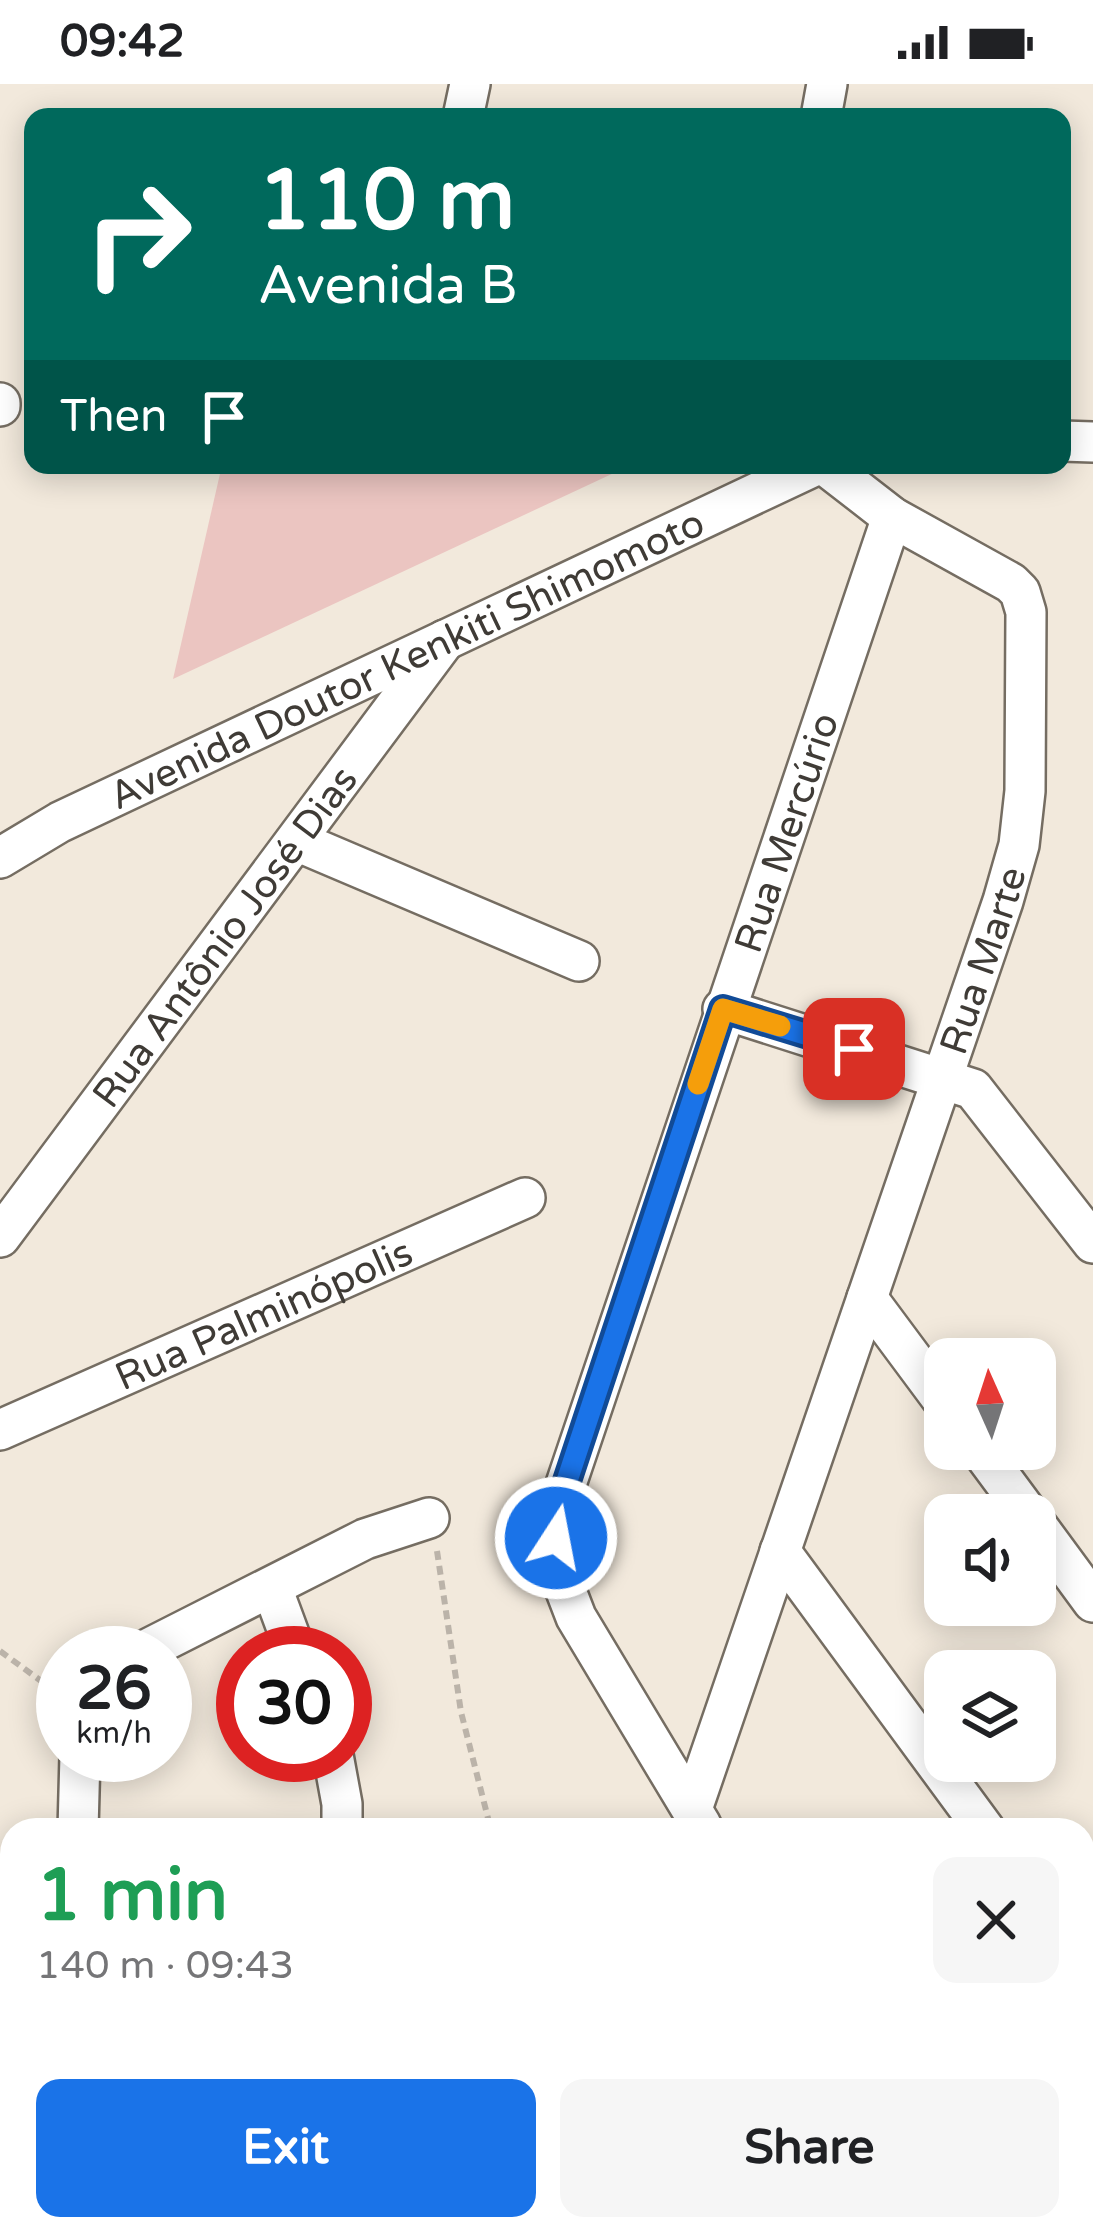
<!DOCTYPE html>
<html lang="en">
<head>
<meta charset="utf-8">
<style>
  :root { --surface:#fff; --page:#f6f6f6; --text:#202124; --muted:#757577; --accent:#1a73e8 }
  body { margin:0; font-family:"Varela Round",sans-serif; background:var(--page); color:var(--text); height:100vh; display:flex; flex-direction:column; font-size:45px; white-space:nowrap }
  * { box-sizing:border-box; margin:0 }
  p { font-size:39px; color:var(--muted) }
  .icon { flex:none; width:66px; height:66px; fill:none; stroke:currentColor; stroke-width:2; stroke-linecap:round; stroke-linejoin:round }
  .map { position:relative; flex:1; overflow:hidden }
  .panel { position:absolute; left:0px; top:1734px; width:1095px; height:423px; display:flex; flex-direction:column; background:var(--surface); border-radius:36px 36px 0 0; box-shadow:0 6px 30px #0003 }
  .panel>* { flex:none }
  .guide { position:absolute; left:24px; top:24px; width:1047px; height:366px; border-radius:24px; box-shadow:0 6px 30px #0003; background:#00695c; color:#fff; overflow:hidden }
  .needle { width:78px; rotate:357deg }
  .tools { position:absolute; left:924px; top:1254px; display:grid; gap:24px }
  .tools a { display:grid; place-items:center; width:132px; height:132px; border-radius:24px; background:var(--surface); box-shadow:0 6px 30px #0003; font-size:60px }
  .speed { position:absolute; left:36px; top:1542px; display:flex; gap:24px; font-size:60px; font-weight:700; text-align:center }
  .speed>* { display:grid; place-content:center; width:156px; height:156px; border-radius:50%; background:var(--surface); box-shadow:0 6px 30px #0003; line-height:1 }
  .speed small { font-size:30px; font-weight:400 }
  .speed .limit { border:18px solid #d22; background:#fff; color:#111 }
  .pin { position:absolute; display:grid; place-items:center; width:102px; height:102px; color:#fff; margin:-51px; border-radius:24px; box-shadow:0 6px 18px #0006 }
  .me { position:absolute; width:132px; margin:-66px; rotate:11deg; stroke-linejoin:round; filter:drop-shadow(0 0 9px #0008) }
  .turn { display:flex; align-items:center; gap:42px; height:252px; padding:0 36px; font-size:54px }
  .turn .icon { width:156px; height:156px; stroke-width:2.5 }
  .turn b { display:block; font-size:84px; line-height:102px }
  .then { display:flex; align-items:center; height:114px; padding:0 36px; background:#0003; gap:24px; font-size:45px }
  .round { display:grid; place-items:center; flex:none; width:126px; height:126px; border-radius:24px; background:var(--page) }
  .headline { display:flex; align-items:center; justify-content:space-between; height:204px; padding:0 36px }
  h1 { font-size:72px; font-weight:800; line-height:90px; color:#1e9e55 }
  .primary-button { display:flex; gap:24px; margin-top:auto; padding:24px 36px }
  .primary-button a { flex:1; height:138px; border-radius:24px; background:var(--accent); color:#fff; font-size:48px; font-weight:800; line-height:138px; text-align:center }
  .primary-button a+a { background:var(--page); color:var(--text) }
  .status { display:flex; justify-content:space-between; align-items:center; height:84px; padding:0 60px; background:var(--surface); direction:ltr }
  .status svg { height:33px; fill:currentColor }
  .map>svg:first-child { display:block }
  .green { fill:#ebc5c1 }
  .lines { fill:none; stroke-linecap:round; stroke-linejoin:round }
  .street-casing { stroke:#756d62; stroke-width:44 }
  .path { stroke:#bbb3a9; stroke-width:6; stroke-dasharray:9 6; stroke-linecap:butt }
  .street { stroke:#fff; stroke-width:39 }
  .route-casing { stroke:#114b97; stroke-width:30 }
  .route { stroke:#1a73e8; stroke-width:21 }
  .slow { stroke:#f59e0b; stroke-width:21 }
  .labels { text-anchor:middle; stroke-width:10; stroke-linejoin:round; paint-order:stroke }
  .street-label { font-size:39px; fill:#3f3b36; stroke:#fff }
</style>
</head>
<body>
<div class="status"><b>09:42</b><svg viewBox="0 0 49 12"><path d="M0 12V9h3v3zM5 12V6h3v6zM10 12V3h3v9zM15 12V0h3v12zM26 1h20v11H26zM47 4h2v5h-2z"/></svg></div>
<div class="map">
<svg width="1093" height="2156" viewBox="0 0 1093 2156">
  <rect width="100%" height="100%" fill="#f2e9dc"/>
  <path class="green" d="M222,381h409l-458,214z"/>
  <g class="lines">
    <g class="street-casing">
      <g id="street">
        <path d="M463,33l7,-33"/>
        <path d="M821,33l6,-33"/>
        <path d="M0,319v3"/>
        <path d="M1062,357l31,1"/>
        <path d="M299,758l280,119"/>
        <path id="s1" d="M0,774l60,-36 756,-357"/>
        <path d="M723,925l250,80 120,154"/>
        <path id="s2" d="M0,1153l445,-597"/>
        <path d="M867,1214l78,105"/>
        <path id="s3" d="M0,1346l525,-232"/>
        <path d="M980,1365l49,66"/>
        <path d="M1035,1439l58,79"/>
        <path d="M780,1467l205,279"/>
        <path d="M272,1504l24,65"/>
        <path d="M140,1569l225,-114 64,-21"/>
        <path d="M333,1671l9,49v26"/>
        <path id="s4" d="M692,1725l311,-908 16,-56 6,-54 1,-179 -6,-20 -9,-9 -119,-66 -67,-52"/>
        <path id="s5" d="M701,1741l-125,-208 -15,-39 -6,-40 4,-33 333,-988"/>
        <path d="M78,1746l2,-75"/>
        <path d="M1083,1880l10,13"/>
        <path d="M1083,2130l6,26"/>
        <path d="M80,2145l1,11"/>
        <path d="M346,2145v11"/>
      </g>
    </g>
    <path class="path" d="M437,1467l24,161 30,118
      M0,1567l63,46
      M0,1882h12"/>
    <use href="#street" class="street"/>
  </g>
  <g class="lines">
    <g class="route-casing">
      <path id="route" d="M556,1454l3,-33 164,-496 131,40"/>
    </g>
    <use href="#route" class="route"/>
    <path class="slow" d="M698,1000l25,-75 57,17"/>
  </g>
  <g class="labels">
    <g class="street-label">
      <text dy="14" stroke="none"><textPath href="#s1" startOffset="453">Avenida Doutor Kenkiti Shimomoto</textPath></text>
      <text dy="14" stroke="none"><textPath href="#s5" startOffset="1068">Rua Mercúrio</textPath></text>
      <text dy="14" stroke="none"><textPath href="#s2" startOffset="375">Rua Antônio José Dias</textPath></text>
      <text dy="14" stroke="none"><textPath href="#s4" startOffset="897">Rua Marte</textPath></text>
      <text dy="14" stroke="none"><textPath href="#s3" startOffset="288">Rua Palminópolis</textPath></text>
    </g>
  </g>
</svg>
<div class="tools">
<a><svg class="needle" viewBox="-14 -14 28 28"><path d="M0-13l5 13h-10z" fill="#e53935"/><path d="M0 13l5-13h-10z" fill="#757577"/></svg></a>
<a><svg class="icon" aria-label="sound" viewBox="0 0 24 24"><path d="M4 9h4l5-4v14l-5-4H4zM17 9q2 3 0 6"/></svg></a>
<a><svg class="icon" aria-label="layers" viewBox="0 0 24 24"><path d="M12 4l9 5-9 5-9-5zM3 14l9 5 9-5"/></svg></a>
</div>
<div class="speed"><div>26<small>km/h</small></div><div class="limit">30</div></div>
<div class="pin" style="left:854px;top:965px;background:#d93025"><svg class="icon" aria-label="arrive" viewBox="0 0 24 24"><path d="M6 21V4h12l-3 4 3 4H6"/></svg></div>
<svg class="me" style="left:556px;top:1454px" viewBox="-20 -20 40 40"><circle r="17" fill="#1a73e8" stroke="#fff" stroke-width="3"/><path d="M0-11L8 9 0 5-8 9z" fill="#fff"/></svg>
<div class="guide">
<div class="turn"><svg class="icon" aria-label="right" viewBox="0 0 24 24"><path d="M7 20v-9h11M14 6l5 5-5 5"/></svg><div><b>110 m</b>Avenida B</div></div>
<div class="then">Then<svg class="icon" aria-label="arrive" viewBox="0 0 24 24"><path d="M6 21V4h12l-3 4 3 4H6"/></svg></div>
</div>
<section class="panel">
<div class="headline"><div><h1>1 min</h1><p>140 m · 09:43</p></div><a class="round"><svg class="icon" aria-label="close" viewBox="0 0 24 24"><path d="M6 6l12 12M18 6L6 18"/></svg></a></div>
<div class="primary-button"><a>Exit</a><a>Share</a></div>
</section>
</div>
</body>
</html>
